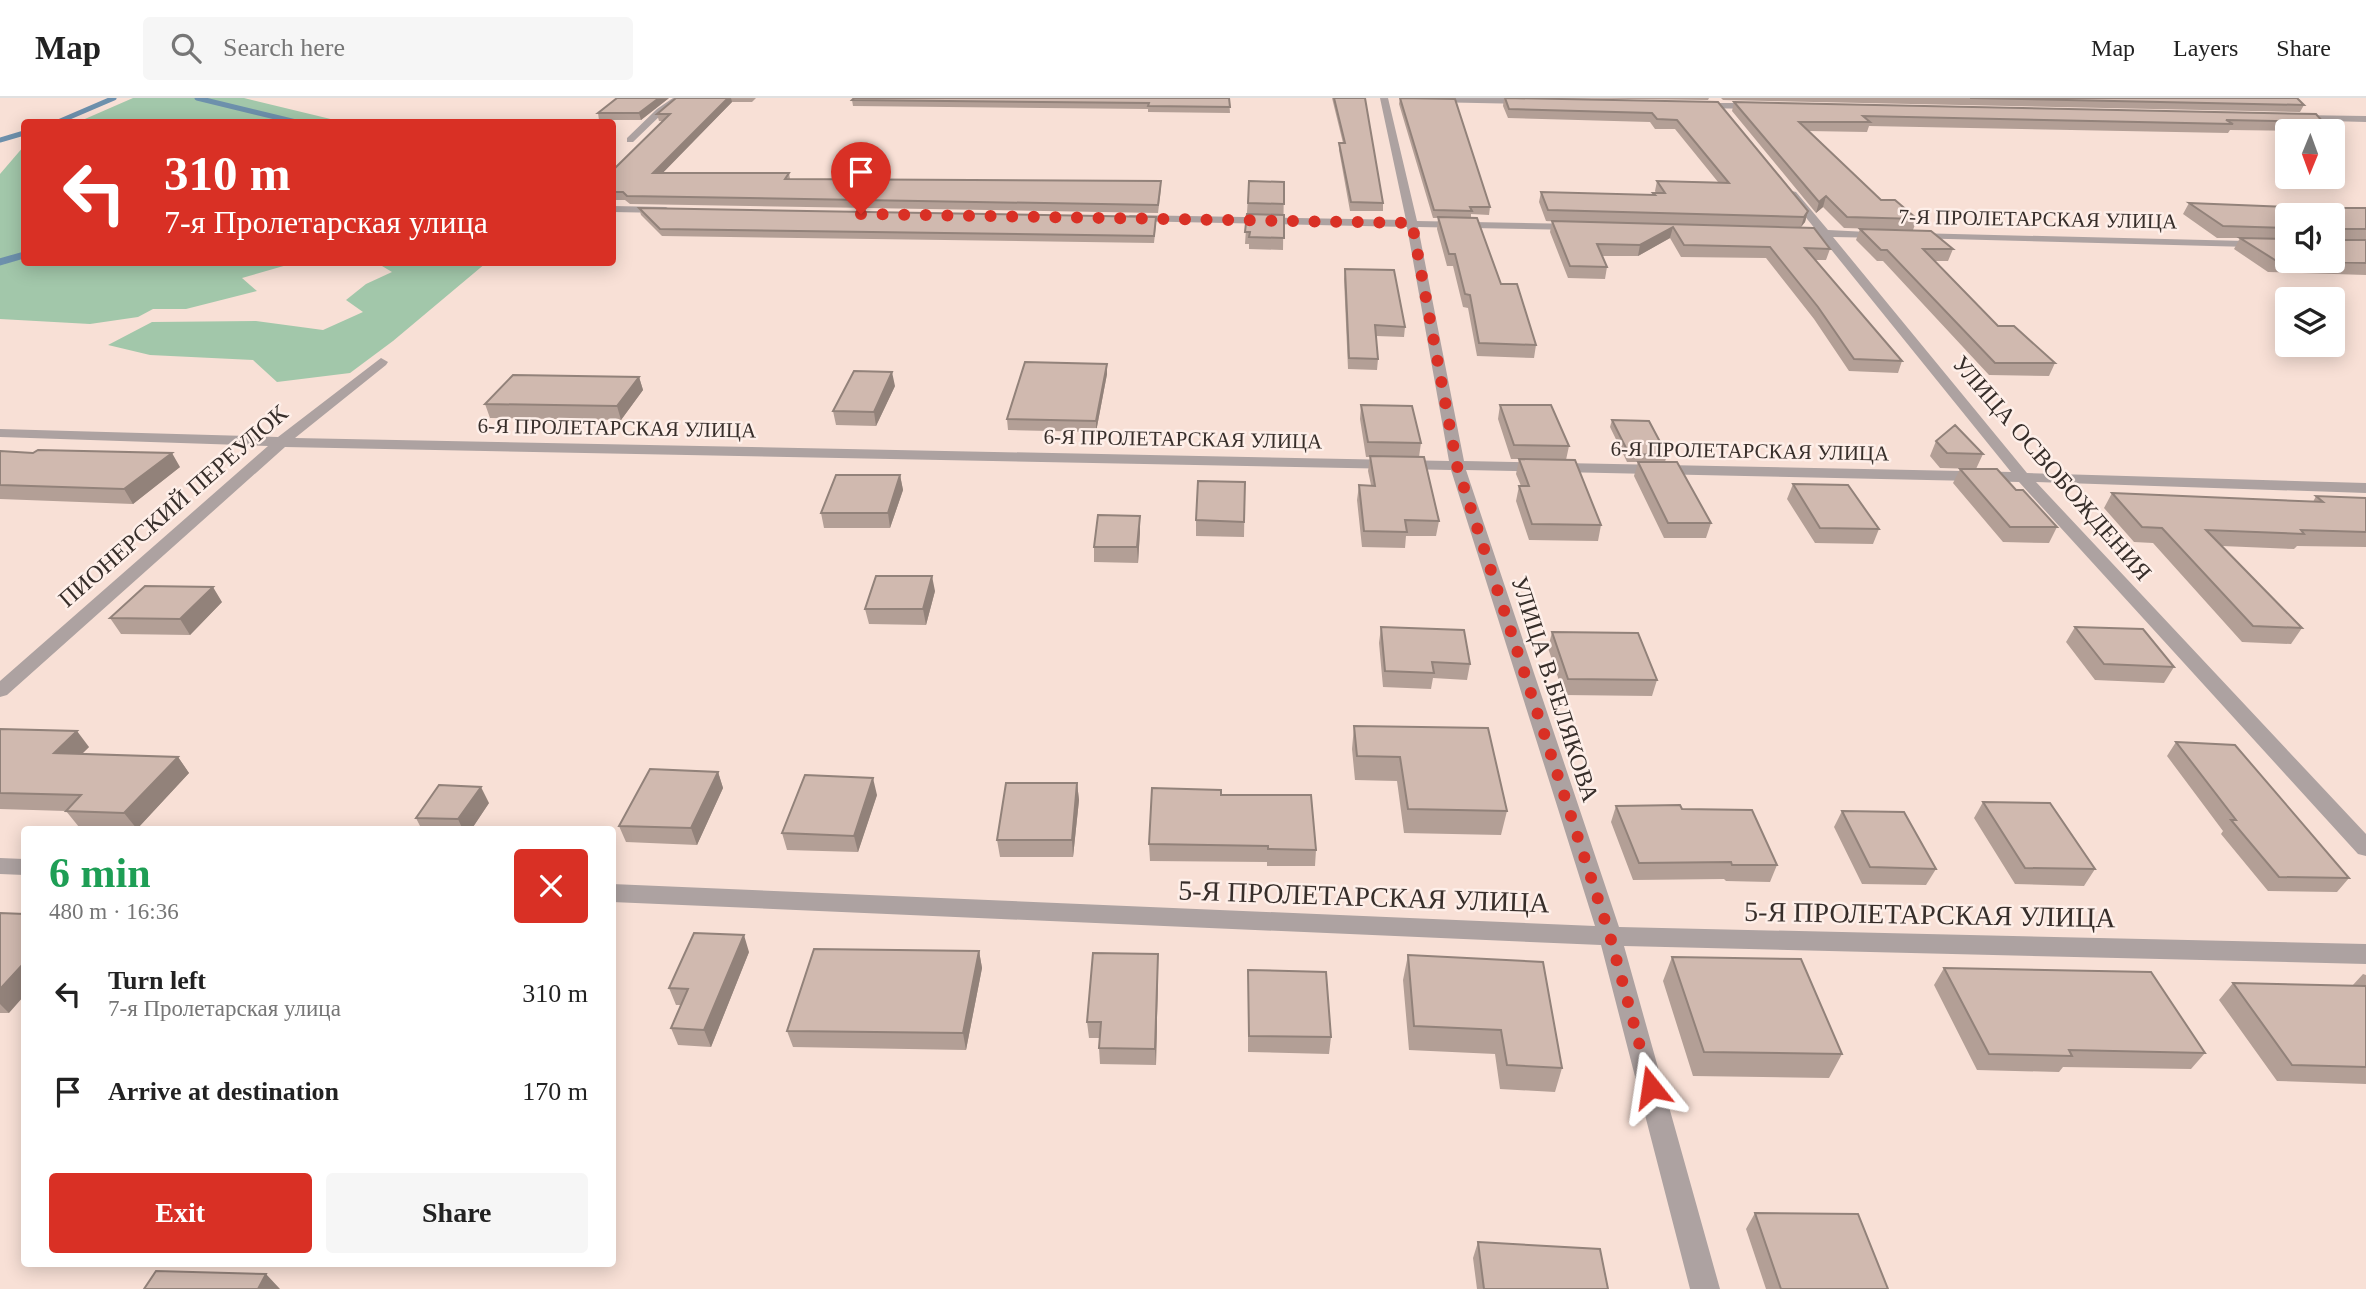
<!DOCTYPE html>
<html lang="en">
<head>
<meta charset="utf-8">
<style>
  :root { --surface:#fff; --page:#f6f6f6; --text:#222; --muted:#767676; --line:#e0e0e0; --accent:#d93025 }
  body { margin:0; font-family:"Times New Roman",serif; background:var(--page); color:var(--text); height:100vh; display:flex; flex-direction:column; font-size:26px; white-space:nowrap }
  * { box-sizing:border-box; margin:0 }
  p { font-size:23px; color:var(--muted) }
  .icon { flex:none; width:38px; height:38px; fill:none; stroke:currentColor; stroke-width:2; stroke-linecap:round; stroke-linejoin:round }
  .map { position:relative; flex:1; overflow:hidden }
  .sheet { position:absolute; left:21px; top:728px; width:595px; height:441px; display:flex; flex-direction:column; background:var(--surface); border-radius:7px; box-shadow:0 4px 18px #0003 }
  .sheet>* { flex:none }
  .guide { position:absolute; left:21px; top:21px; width:595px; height:147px; border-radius:7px; box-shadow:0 4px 18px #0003; background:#d93025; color:#fff; overflow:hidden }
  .needle { width:46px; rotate:181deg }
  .fabs { position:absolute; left:2275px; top:21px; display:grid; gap:14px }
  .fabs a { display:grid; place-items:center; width:70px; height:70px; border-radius:7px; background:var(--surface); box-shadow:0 4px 18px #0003; font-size:35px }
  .pin { position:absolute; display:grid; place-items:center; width:60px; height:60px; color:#fff; margin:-72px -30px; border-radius:50% 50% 50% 0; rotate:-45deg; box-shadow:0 0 7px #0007 }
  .pin .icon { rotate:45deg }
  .me { position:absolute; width:77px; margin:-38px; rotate:345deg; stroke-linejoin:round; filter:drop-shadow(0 0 5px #0008) }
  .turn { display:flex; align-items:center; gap:24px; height:147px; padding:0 28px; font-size:32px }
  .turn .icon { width:91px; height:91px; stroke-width:2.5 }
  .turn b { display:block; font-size:49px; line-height:60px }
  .round { display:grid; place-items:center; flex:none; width:74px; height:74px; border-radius:7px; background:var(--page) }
  .summary { display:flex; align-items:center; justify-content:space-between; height:119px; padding:0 28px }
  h1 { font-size:42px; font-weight:700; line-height:52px; color:#1e9e55 }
  .cta { display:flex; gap:14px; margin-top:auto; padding:14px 28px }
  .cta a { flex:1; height:80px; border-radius:7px; background:var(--accent); color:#fff; font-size:28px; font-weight:700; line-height:80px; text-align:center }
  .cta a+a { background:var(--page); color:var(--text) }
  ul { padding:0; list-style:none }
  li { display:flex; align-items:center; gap:21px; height:98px; padding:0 28px }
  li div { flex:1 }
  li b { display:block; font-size:26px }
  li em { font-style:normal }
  header { display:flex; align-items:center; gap:42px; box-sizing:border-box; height:98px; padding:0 35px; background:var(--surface); border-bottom:2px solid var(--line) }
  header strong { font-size:33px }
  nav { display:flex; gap:38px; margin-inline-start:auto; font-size:24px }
  .search { width:490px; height:63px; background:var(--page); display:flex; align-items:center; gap:18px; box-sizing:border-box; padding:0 24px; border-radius:7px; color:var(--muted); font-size:26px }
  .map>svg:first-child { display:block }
  .green { fill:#a2c7aa }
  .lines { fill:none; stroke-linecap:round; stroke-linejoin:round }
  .stream-far1 { stroke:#6d90ac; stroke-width:5 }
  .stream { stroke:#6d90ac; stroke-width:7 }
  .minor { fill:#ada2a1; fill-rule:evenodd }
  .wall { fill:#b39f96; fill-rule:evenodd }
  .shaded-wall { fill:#92827a }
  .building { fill:#d0b9af; stroke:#92827a; stroke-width:2 }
  .route { stroke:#d93025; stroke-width:12; stroke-dasharray:0 21.6 }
  .labels { text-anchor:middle; stroke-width:5; stroke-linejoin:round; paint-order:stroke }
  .far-street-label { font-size:21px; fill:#372e2a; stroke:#feefe9 }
  .street-label { font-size:24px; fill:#372e2a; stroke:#feefe9 }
  .near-street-label { font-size:28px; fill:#372e2a; stroke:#feefe9 }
</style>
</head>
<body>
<header>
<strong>Map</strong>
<div class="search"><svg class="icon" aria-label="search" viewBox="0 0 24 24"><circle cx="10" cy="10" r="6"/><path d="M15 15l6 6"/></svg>Search here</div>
<nav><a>Map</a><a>Layers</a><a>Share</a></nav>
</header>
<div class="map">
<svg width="2366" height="1191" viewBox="0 0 2366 1191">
  <rect width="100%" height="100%" fill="#f8e0d6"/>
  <path class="green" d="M133,0h111l99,24h-265z
    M24,48v116l270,1 -52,15 15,13 -71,18h-33l-15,8 -48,7 -90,-5v-145z
    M377,165h109l-93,78 -43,32 -73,9 -24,-22 -103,-5 -42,-10 44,-23 104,-1 67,9 40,-18 -17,-12 20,-16 26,-12z"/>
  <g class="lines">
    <path class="stream-far1" d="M197,0l99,24
      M58,24l56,-24
      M0,42l24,-7"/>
    <path class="stream" d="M0,164l24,-7"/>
    <path class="minor" d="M673,0h10l-20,15 -30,29h-6v-4l30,-29z
      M1380,0h8l29,123 159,3 5,3 -5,3 -158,-3 46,234 547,11 -190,-235 -34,-2v-4l4,-1h25l-29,-36 5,-3 4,1 32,38 60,3 2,2 -6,3 -51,-1 194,236 339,10v10l-330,-11 330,352v22l-8,-2 -339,-372 -553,-12 153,457 747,17v20l-742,-18 96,343h-30l-89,-344 -989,-43v-18l983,42 -144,-456 -1166,-23 -278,248 -7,2v-16l268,-235 -268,-9v-8l278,8 103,-79 7,4 -2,3 -91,73 1154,23 -42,-234 -277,-6 -5,-3 5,-3 276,5z
      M1425,0h104l4,3 -4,3 -100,-2z
      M1692,5h68l4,3 -4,3 -65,-1 -4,-3z
      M2294,17l72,1v6l-75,-2v-4z
      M612,108l54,1 5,3 -5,3 -54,-1z
      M1914,135l373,9v6l-377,-10v-4z
      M0,760l24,1v16l-24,-1z"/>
  </g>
  <path class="wall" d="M669,0l-28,22h-42l-1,-7z
    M676,0h80l-4,4h-20l-70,71h127l1,6 371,10 -3,24 -528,-9 -5,-4h-13v-29l51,-50h-4l-2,-7z
    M1229,0l1,15 -82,-1v-3l-295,-3 -1,-6z
    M1332,0h33l18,105v8h-33l-11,-61v-7h4z
    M1400,0l90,109 -1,8 -18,-1v4l30,66 35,61 -2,13 -57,-2 -9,-48 -5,-1 -10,-41h-6l-10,-37 1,-11h-5l-34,-114z
    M1504,0h205l-1,2 -158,-2 168,4 90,109 -3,11 -4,5 -255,-6 -7,-19 2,-10 112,3v-2h3l-1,-2 2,-10 61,1 -43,-53h-20l-5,-7 -142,-4 -5,-12z
    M1721,0h576l7,7 -4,7 -577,-12z
    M1734,4l589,20 -5,9 -88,-1 -2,3 -359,-7 -2,6 -59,-1 73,69 36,19 -4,11 -69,-2 -21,-21 -7,6 -84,-102z
    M1249,83l35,1 -1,68 -34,-1v-5h-4z
    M2189,105l127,5h50v67l-98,-3 -34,-23 6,-11h-23l-34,-24zM2287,117l46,46h-46z
    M639,110l517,16 -2,19 -492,-7 -21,-21z
    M1552,123l262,7 16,21 -4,11h-11l87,101 -4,12 -49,-2 -35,-52 -48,-61 -85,-1 -11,-19 -32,18h-36l5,11 -2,12 -37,-1 -18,-46z
    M1860,131l93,20 -5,12h-13l63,65 57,37 -6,13 -60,-1 -106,-114h-6l-21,-21z
    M1345,171l60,58 -1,10 -28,-1 2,23 -1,11 -29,-1 -4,-90z
    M1107,266v10l-11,58 -88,-2 -1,-11z
    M639,279l4,13 -22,30 -131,-2 -5,-14z
    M895,288l-19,40 -40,-1 -3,-14z
    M1361,307l60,38 -2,14 20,64 -3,15h-30l-1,12 -43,-1 -5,-47 2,-15h12l-3,-14 2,-14h-4l-6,-38z
    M1500,307l69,41 -3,14 35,65 -3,16 -69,-1 -13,-39 3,-15h2l-5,-12 3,-15h-8l-13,-40z
    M1612,322l55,35 -2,7 46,61 -5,15h-42l-30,-62 4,-14h-11l-17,-35z
    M1936,343l47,13 -7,15 -36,-1 -10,-12z
    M0,353l180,16 -47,37 -133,-5z
    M1960,371l56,21 41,37 -8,16 -46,-1 -50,-59z
    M900,377l3,15 -13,38h-66l-3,-15z
    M1245,384l-1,55 -48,-1v-16z
    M1793,386l86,45 -6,15 -58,-1 -28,-44z
    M2112,395l201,9 3,-6 50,2v49l-69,-1 -3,3 -72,-3 80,82 -11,16 -49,-2 -89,-99 -19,-1 -30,-34z
    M1140,433l-2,32 -44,-1v-15z
    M935,493l-9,34 -57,-1 -4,-15z
    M222,504l-32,33 -69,-1 -11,-16z
    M1381,529l89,37 -3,16 -34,-2 -2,11 -48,-2 -4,-44z
    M2075,529l99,40 -10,16 -69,-3 -29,-38z
    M1552,534l105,48 -5,16 -88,-1 -16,-47z
    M1354,628l153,85 -6,24 -97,-2 -7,-52 -42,-1 -3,-31z
    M0,631l89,18 -7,7 96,3 11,16 -52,56 -58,-2 -13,-16 -66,-2z
    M2176,644l173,136 -12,14 -69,-1 -47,-57 2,-3 -56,-75z
    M718,674l5,16 -26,57 -71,-3 -7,-16z
    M1077,685l2,17 -6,57h-73l-3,-17z
    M877,697l-19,57 -71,-2 -5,-17z
    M1221,697l95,55 -1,16h-48v-4l-117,-1 -1,-17z
    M1983,704l112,67 -11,17 -69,-2 -41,-66z
    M489,705l-18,27h-49l-6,-12z
    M1616,708l66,3 95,56 -7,17 -44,-1 -2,-2 -91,1 -22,-58z
    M1842,713l94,58 -10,16 -64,-1 -28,-57z
    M0,815l9,100h-9z
    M979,853l3,17 -16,82 -173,-3 -6,-16z
    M749,854l-38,95 -33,-2 -7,-17 10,-23h-5l-7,-17z
    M1408,857l154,113 -7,24 -55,-3 -5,-35 -86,-4 -6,-70z
    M1672,859l170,97 -13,24 -136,-2 -30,-95z
    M1944,870l261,85 -14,16 -128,-2 -4,5 -82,-2 -43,-85z
    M1158,872l-2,95 -56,-1 -1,-16v-10h-10l-2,-16z
    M1248,872l83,67 -2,17 -81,-2z
    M2363,876l3,1v109l-89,-3 -58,-81 14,-17 119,3z
    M1755,1115l133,76h-122l-20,-60z
    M1478,1144l130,47h-131l-4,-31z"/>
  <path class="shaded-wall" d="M659,0h10l-28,22 -2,-7z
    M728,0h3l1,4 -77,79 -2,-8z
    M1826,98l-3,11 -7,6 3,-11z
    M1808,113l-3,11 -4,5 3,-10z
    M1673,129l-3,11 -32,18 2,-11z
    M1107,266v10l-11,58v-11z
    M892,274l3,14 -19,40 -2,-14z
    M639,279l4,13 -22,30 -4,-14z
    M172,355l8,14 -47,37 -9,-15z
    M900,377l3,15 -13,38 -2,-15z
    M1140,418v15l-2,32 -1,-16z
    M932,478l3,15 -9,34 -3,-16z
    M213,489l9,15 -32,33 -10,-16z
    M77,633l12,16 -23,22 -12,-16z
    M178,659l11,16 -52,56 -13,-16z
    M718,674l5,16 -26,57 -6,-17z
    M873,680l4,17 -19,57 -4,-16z
    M1077,685l2,17 -6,57 -1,-17z
    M481,689l8,16 -18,27h-8l-5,-11z
    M744,837l5,17 -38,95 -7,-17z
    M979,853l3,17 -16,82 -3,-17z
    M1158,856v16l-2,95 -1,-16z
    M24,865v33l-15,17 -9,-9v-15z
    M266,1176l14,15h-22z"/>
  <path class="building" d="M617,0h42l-20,15h-41z
    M676,0h52l-75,75h136l-4,6 376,2 -3,24 -531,-9 -4,-4h-11v-21l58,-57h-13z
    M854,0h375l1,9 -82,-1 1,-3 -297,-3z
    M1334,0h31l18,105 -32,-1 -12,-59h6z
    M1400,0l55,1 35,108h-20l2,4 -38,-1z
    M1505,0l213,4 90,109 -4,6 -256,-7 -7,-18 114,3 -2,-2h12l-8,-12 72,2 -52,-63 -20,-1 -5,-6 -143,-4z
    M1970,0h327l7,7z
    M1734,4l582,12 7,8 -97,-2 7,4 -370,-8 7,6h-71l82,78h14l22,19 -70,-2 -21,-21 -7,6z
    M1249,83l35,1v22l-36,-1z
    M2189,105l127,5h50v21h-26l-3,8 3,3h26v23l-70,-2h37v-46h-46v13l-64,-2z
    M639,110l517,9 -2,19 -494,-7z
    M1247,116l37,1v23l-35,-1 1,-5h-5z
    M1438,119l39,1 24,66h16l19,61 -57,-2 -9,-48 -5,-1 -10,-40h-6z
    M1552,123l262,7 16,21 -25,-1 97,113 -48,-2 -36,-52 -48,-60 -86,-2 -11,-18 -33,18 -43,-1 10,23 -37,-1z
    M1860,131l71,2 22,18h-30l75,77h16l41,37h-60l-108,-113h-6z
    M2240,140l47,1v22l-12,-1z
    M1345,171l49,1 11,57 -30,-2 3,34 -29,-1z
    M1025,264l82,2 -11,57 -89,-2z
    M854,273l38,1 -18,40 -41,-1z
    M513,277l126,2 -22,29 -132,-2z
    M1361,307l51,1 9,37 -53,-1z
    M1500,307h51l18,41 -55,-1z
    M1612,322l37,1 18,34 -38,-1z
    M1955,327l28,29 -36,-1 -11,-12z
    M38,352l134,3 -48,36 -124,-4v-34l33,2z
    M1370,358l54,1 15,64 -34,-1 2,12 -43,-1 -5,-46 16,1z
    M1519,361l56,1 26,65 -69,-1 -13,-38h10z
    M1638,364h39l34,61h-43z
    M1960,371h37l19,21h7l34,37h-47z
    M836,377h64l-12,38h-67z
    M1198,383l47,1 -1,40 -48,-2z
    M1793,386l55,1 31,44 -59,-1z
    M2112,395l211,9 -7,-6 50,2v34l-65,-2 3,4 -98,-4 96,98 -49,-2 -91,-98 -20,-1z
    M1098,417l42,1 -3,31h-43z
    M876,478h56l-9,33h-58z
    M145,488l68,1 -33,32 -70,-1z
    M1381,529l83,3 6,34 -38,-2 2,11 -49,-2z
    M2075,529l68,2 31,38 -70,-3z
    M1552,534l86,1 19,47 -89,-1z
    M1354,628l134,2 19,83 -99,-2 -8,-52 -43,-1z
    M0,631l77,2 -23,22 124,4 -54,56 -58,-2 15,-16 -81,-2z
    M2176,644l59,3 114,133 -70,-1 -48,-57h5z
    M650,671l68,3 -27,56 -72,-2z
    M805,677l68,3 -19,58 -72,-3z
    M1006,685h71l-5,57h-75z
    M439,687l42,2 -23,32 -42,-1z
    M1152,690l69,2v5h90l5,55 -48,-1v-3l-119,-2z
    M1983,704l67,1 45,66 -70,-1z
    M1680,707l2,4 70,1 25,55h-45l-1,-3 -92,1 -23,-57z
    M1842,713l62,1 32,57 -66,-2z
    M0,815l24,1v49l-24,26z
    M694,835l50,2 -40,95 -33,-2 17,-39 -19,-1z
    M814,851l165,2 -16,82 -176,-2z
    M1093,855l65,1 -3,95 -56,-1 2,-26h-14z
    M1408,857l135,7 19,106 -55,-3 -6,-35 -87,-4z
    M1672,859l129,2 41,95 -138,-2z
    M1944,870l207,4 54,81 -136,-3 3,6 -83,-2z
    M1248,872l78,2 5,65 -82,-1z
    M2233,885l133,3v81l-74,-2z
    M1755,1115l103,1 30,75h-107z
    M1478,1144l122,7 8,40h-124z
    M156,1173l110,3 -8,15h-114z"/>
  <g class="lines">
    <path class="route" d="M861,116l551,9 45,243 153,470 41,151"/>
  </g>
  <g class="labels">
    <g class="far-street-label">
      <text transform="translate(2038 121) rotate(1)" y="7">7-Я ПРОЛЕТАРСКАЯ УЛИЦА</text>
      <text transform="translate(617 330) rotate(1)" y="7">6-Я ПРОЛЕТАРСКАЯ УЛИЦА</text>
      <text transform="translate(1183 341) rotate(1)" y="7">6-Я ПРОЛЕТАРСКАЯ УЛИЦА</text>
      <text transform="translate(1750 353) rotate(1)" y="7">6-Я ПРОЛЕТАРСКАЯ УЛИЦА</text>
    </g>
    <g class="street-label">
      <text transform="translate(2052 370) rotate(49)" y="8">УЛИЦА ОСВОБОЖДЕНИЯ</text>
      <text transform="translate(173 408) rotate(-41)" y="8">ПИОНЕРСКИЙ ПЕРЕУЛОК</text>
      <text transform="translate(1555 591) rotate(72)" y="8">УЛИЦА В.БЕЛЯКОВА</text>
    </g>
    <g class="near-street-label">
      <text transform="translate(1364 798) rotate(2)" y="10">5-Я ПРОЛЕТАРСКАЯ УЛИЦА</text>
      <text transform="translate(1930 816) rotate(1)" y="10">5-Я ПРОЛЕТАРСКАЯ УЛИЦА</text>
    </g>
  </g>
</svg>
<div class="fabs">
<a><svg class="needle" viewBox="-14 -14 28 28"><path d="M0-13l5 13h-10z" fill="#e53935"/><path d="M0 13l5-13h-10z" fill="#767676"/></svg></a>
<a><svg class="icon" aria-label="sound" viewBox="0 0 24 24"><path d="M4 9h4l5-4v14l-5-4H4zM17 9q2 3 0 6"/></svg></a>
<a><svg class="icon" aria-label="layers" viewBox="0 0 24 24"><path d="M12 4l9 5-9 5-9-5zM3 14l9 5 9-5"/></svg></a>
</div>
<div class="pin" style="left:861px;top:116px;background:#d93025"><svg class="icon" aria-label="arrive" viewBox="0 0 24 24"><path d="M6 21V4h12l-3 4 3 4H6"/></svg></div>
<svg class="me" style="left:1651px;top:989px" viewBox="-20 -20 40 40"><path d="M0-17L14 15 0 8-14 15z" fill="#d93025" stroke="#fff" stroke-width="4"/></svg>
<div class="guide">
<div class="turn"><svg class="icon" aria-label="left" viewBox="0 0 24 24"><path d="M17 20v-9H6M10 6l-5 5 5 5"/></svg><div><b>310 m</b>7-я Пролетарская улица</div></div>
</div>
<section class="sheet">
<div class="summary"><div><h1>6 min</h1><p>480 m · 16:36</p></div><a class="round" style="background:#d93025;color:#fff"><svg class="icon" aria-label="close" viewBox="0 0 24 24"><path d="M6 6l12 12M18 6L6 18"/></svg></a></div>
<ul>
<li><svg class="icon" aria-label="left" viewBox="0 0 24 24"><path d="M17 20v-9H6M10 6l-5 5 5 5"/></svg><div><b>Turn left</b><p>7-я Пролетарская улица</p></div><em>310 m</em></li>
<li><svg class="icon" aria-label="arrive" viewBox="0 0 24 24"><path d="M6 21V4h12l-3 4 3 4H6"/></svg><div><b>Arrive at destination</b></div><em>170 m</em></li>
</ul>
<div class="cta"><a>Exit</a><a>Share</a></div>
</section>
</div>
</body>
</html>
